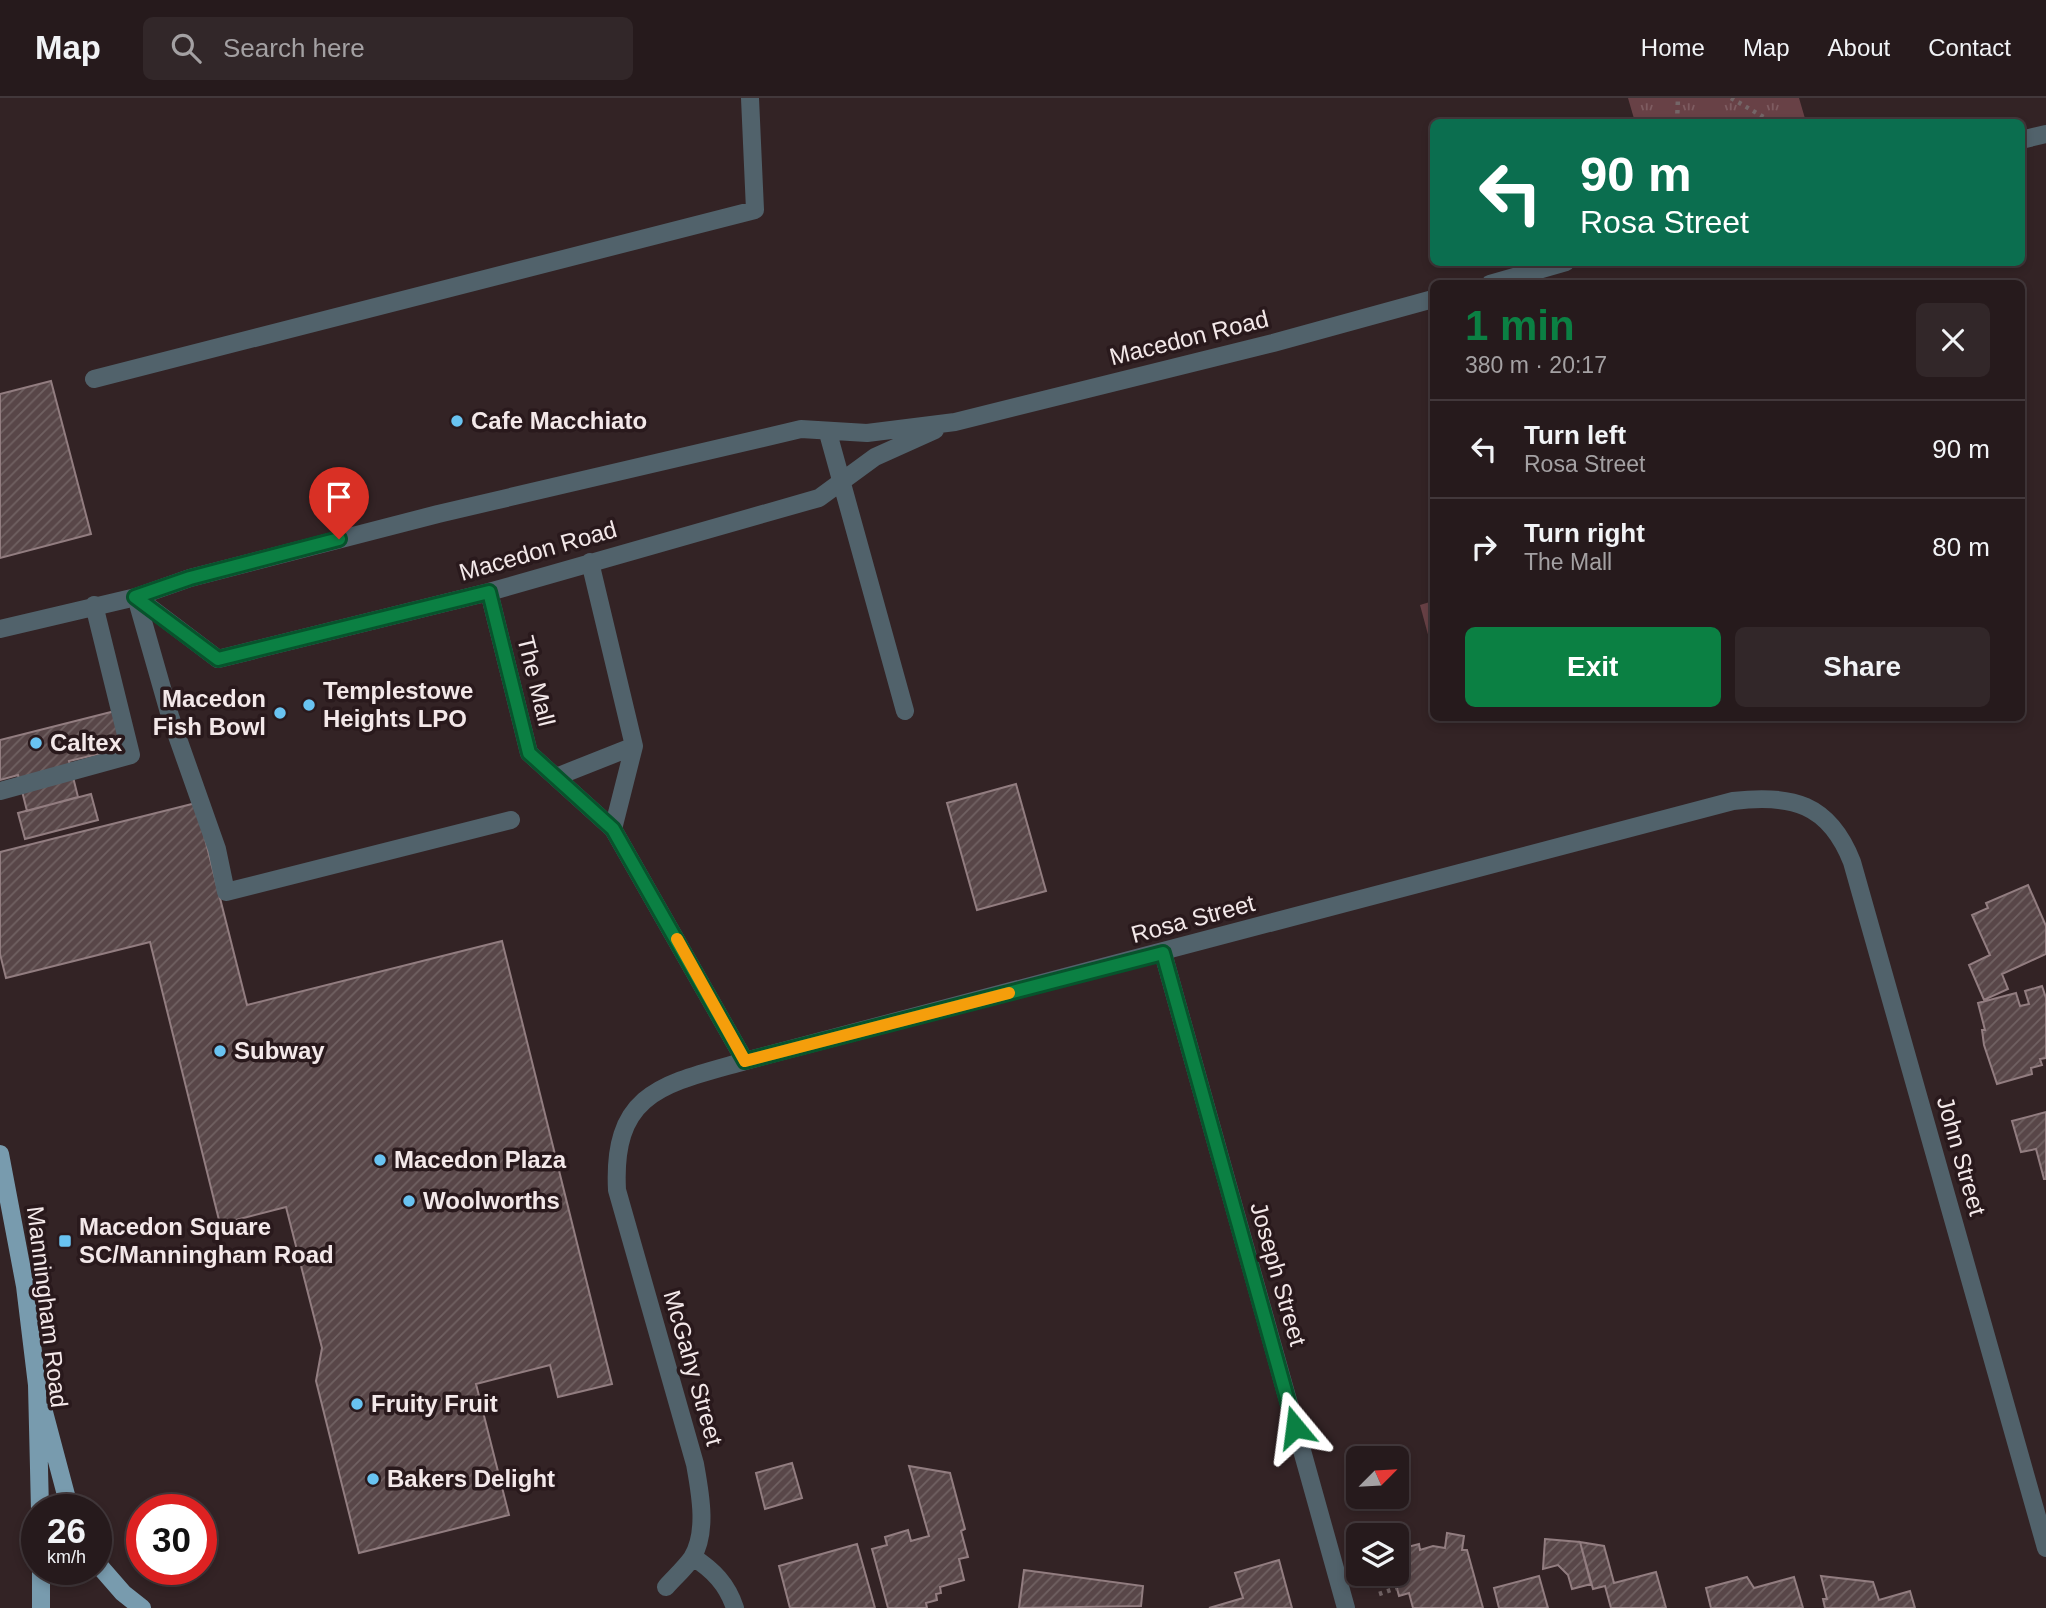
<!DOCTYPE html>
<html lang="en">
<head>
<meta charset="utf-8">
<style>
  :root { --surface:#261a1c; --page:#322729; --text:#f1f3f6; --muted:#a4a1a3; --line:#42383b; --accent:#0b8043 }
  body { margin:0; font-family:Arial,sans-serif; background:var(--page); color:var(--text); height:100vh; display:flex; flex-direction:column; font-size:26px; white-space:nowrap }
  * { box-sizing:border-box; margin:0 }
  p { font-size:23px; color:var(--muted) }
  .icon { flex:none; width:38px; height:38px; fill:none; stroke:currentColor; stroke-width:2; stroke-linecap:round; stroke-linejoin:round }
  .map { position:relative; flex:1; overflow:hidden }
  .side { position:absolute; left:1430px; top:182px; width:595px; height:441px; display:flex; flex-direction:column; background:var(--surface); border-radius:10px; box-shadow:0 4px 10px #0003,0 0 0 2px var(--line) }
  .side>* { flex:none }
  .banner { position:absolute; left:1430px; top:21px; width:595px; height:147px; border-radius:10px; box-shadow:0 4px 10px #0003,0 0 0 2px var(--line); background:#0b6e4f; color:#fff; overflow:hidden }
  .needle { width:46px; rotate:66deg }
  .buttons { position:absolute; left:1346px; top:1348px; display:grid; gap:14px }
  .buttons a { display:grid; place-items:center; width:63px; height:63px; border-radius:10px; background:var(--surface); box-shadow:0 4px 10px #0003,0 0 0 2px var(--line); font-size:35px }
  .speed { position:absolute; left:21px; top:1396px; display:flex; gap:14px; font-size:35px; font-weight:700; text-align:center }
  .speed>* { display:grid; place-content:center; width:91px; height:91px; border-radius:50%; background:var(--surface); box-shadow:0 4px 10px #0003,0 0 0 2px var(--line); line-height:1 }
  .speed small { font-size:18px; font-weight:400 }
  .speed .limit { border:10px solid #d22; background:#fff; color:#111 }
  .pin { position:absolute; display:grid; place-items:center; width:60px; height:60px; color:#fff; margin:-72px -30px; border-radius:50% 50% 50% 0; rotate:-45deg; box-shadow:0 0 7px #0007 }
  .pin .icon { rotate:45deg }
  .me { position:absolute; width:77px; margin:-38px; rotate:344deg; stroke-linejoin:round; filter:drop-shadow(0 0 5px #0008) }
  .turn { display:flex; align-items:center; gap:24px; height:147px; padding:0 35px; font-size:32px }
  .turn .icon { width:91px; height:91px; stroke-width:2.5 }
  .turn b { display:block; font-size:49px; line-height:60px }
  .round { display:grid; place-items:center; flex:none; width:74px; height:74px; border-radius:10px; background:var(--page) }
  .summary { display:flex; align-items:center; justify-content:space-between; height:119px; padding:0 35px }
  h1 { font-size:42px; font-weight:800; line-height:52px; color:var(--accent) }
  .action { display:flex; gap:14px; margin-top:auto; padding:14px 35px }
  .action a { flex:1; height:80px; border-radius:10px; background:var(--accent); color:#fff; font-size:28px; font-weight:800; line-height:80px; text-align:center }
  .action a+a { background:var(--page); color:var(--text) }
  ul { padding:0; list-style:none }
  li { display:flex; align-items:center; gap:21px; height:98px; padding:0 35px; border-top:2px solid var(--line) }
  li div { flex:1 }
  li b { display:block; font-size:26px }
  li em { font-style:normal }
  header { display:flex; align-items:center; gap:42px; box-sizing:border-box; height:98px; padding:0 35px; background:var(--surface); border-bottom:2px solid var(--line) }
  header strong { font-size:33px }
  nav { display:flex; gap:38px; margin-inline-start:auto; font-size:24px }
  .search { width:490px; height:63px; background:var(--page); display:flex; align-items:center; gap:18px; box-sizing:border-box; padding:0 24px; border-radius:10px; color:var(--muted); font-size:26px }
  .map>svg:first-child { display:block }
  .grass { fill:#684146 }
  .park { fill:url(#park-tufts) }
  .building { fill:url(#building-hatch); stroke:#927d80; stroke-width:2 }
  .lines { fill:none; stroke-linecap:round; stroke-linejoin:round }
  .path { stroke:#746567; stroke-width:4.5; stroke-dasharray:3.5 5; stroke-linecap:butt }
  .minor { stroke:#51626b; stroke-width:18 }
  .major { stroke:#789bae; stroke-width:18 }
  .route-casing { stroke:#07532c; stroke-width:18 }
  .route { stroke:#0b8043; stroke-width:12 }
  .slow { stroke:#f59e0b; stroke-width:12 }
  .poi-dot { fill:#69c3f1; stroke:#29191c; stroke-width:2.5 }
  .labels { text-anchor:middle; stroke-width:7; stroke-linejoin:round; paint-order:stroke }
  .street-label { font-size:24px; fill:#f3e8e9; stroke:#29191c }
  .poi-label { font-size:24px; font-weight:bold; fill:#f3e8e9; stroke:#29191c; text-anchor:start }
</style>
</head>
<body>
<header>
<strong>Map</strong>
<div class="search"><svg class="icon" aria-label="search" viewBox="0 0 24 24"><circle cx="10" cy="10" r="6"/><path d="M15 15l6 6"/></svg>Search here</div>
<nav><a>Home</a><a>Map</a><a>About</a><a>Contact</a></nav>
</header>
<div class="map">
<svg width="2046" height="1510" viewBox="0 0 2046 1510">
  <defs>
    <pattern id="park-tufts" width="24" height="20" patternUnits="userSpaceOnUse" patternTransform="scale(1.75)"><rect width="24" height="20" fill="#684146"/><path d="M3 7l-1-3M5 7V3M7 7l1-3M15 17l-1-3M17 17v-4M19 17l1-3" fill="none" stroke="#7e5c61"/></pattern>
    <pattern id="building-hatch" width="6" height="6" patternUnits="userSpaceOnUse" patternTransform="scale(1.75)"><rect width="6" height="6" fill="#584648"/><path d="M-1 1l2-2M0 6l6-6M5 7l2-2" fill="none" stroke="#706162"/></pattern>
  </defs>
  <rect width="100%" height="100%" fill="#332325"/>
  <path class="grass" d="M1433,503v52l-13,-48z"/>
  <path class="park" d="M1628,0h171l7,24h-171z"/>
  <path class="building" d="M51,283l40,153 -91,24v-164z
    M115,613l9,37 -55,13 9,36 -51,14 -9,-36 -18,5v-40z
    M1016,686l30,107 -69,19 -30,-107z
    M91,696l7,26 -73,19 -7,-26z
    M196,705l51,202 255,-64 110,443 -54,13 -8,-32 -74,19 33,131 -150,38 -43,-172 6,-33 -36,-141 -66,17 -70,-282 -144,36 -6,-24v-102z
    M2028,787l18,41v28l-44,20 6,15 -24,11 -15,-35 21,-10 -18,-40 16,-7 -2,-5z
    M2042,888l4,12v60l-6,1 2,6 -11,3 1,6 -35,10 -13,-39 -2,-15h3l-7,-27 38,-10 4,13 9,-2 -4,-13z
    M2046,1014v67h-2l-8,-30 -15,3 -9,-31z
    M792,1365l10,35 -37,11 -9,-36z
    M909,1368l41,7 15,56 -4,2 7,26 -9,2 5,21 -24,7 1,6 -5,1 1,6 -11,3 1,5h-39l-16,-59 15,-4 -2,-8 23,-7 3,11 18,-5z
    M1447,1435l17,3 -2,14h5l16,58h-70l-4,-15 -10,3 -4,-15 3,-1 -2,-30 23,-6 1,6 13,-4 12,2z
    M1545,1441l35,3 11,42 -19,5 -4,-14 -10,-10 -15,4z
    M1580,1444l24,4 10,37 42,-11 10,36h-55l-6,-22 -12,3z
    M857,1446l18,64h-85l-11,-42z
    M1279,1462l13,48h-83l34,-10 -8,-25z
    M1024,1472l119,16 -2,20 -122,2z
    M1539,1478l9,32h-49l-5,-20z
    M1821,1478l52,6 6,18 31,-9 5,17h-90l-2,-9h4z
    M1747,1479l7,11 40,-11 9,31h-92l-5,-20z"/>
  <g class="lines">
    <path class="path" d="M1731,0l41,24
      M1677,24l1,-24
      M194,1412l7,-7
      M1379,1496l18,-6"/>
    <path class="minor" d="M2021,42l25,-6
      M1490,186l76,-22
      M94,281l661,-169 -5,-112
      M828,335l77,278
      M590,464l44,184 -21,83
      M489,494l40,161 84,76 132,232
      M136,499l82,62 271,-67 330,-94 56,-41 60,-27
      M136,499l34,119 47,133 9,43 285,-72
      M0,531l136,-32 54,-19 248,-64 363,-85 66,4 88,-11 318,-79 160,-44
      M556,679l78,-31
      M0,693l131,-36 -37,-150
      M1163,855l183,655
      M693,1459c20,13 34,27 42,51
      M666,1489c8,-9 19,-19 26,-29 16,-26 8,-66 3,-94l-78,-274c-5,-99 47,-106 128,-129l988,-260c58,-7 96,2 119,61l194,686"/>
    <path class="major" d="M0,1056l25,132 12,99 3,125
      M44,1314l26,98
      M96,1464l27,31 19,15
      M41,1472v38"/>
  </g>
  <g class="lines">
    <g class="route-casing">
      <path id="route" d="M339,441l-149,39 -55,19 83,62 271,-67 40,161 84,76 132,232 418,-108 132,474"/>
    </g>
    <use href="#route" class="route"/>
    <path class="slow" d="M677,841l68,122 264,-68"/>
  </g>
  <g class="poi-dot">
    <circle cx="457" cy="323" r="7"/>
    <circle cx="309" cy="607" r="7"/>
    <circle cx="280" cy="615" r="7"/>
    <circle cx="36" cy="645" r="7"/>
    <circle cx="220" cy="953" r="7"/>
    <circle cx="380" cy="1062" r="7"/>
    <circle cx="409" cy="1103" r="7"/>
    <rect x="58" y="1136" width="14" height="14" rx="3.5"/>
    <circle cx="357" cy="1306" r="7"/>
    <circle cx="373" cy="1381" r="7"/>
  </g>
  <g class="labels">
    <g class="street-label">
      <text transform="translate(1189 240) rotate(-14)" y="8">Macedon Road</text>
      <text transform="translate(538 453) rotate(-16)" y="8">Macedon Road</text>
      <text transform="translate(536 583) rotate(76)" y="8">The Mall</text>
      <text transform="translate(1193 821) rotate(-15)" y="8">Rosa Street</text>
      <text transform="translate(1961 1058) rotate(74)" y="8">John Street</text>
      <text transform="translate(1278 1176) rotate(74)" y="8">Joseph Street</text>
      <text transform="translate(47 1209) rotate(83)" y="8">Manningham Road</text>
      <text transform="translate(693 1270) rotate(74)" y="8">McGahy Street</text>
    </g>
    <g class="poi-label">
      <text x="471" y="331">Cafe Macchiato</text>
      <text x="323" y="601">Templestowe<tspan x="323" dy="28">Heights LPO</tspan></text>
      <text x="266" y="609" text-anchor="end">Macedon<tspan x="266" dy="28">Fish Bowl</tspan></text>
      <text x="50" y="653">Caltex</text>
      <text x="234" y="961">Subway</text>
      <text x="394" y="1070">Macedon Plaza</text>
      <text x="423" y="1111">Woolworths</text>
      <text x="79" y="1137">Macedon Square<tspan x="79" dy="28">SC/Manningham Road</tspan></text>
      <text x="371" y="1314">Fruity Fruit</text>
      <text x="387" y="1389">Bakers Delight</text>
    </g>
  </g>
</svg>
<div class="buttons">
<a><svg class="needle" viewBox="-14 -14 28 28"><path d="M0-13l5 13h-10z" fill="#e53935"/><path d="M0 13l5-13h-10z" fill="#a4a1a3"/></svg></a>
<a><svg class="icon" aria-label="layers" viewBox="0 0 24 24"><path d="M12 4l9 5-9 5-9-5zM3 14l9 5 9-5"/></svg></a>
</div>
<div class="speed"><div>26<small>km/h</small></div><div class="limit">30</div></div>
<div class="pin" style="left:339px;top:441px;background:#d93025"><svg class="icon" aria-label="arrive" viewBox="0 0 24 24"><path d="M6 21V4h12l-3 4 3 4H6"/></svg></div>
<svg class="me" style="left:1295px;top:1329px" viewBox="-20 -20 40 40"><path d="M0-17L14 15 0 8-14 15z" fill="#0b8043" stroke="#fff" stroke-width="4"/></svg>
<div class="banner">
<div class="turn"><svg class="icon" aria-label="left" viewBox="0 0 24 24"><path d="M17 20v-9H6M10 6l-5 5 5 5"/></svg><div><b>90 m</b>Rosa Street</div></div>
</div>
<section class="side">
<div class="summary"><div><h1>1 min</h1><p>380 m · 20:17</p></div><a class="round"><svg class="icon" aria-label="close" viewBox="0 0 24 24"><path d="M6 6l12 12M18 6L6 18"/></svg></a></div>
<ul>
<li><svg class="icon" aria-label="left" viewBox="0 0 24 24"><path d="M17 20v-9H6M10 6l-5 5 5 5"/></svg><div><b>Turn left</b><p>Rosa Street</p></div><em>90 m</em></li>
<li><svg class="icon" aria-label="right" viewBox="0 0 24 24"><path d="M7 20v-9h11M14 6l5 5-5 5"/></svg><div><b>Turn right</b><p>The Mall</p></div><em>80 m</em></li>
</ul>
<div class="action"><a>Exit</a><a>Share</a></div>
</section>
</div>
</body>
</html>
